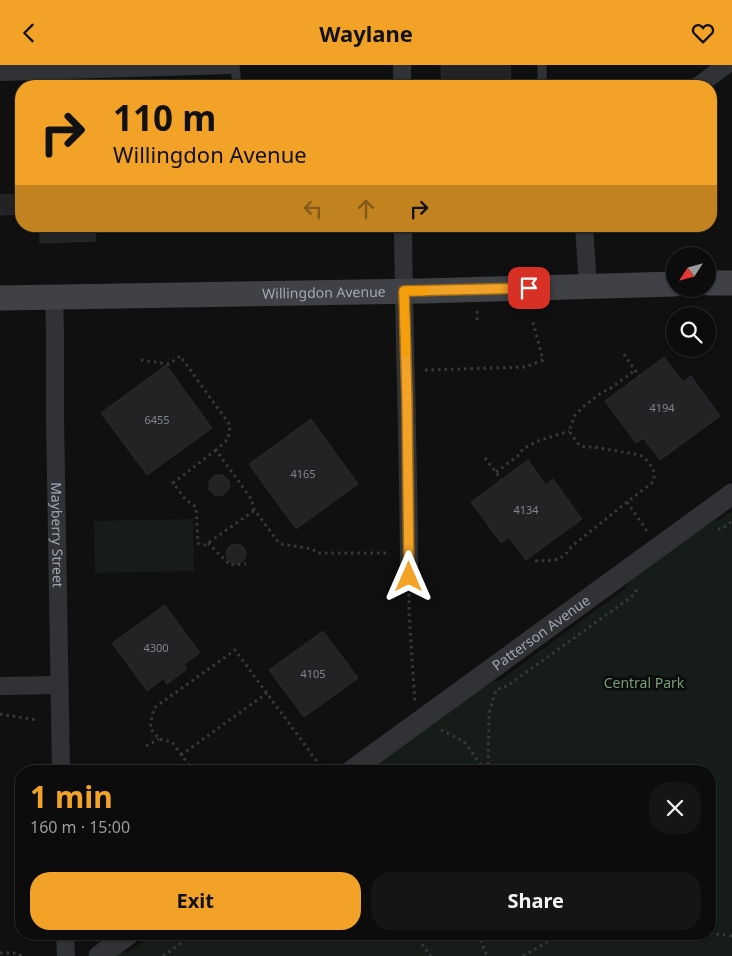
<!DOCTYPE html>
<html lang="en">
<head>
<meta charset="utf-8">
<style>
  :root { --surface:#0c0c0d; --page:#151516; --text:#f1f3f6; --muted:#9a9b9d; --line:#2c2c2e; --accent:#f2a327 }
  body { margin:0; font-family:"Noto Sans",sans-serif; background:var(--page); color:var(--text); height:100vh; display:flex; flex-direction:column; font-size:19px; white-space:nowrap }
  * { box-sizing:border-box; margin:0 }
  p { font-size:16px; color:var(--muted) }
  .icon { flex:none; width:28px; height:28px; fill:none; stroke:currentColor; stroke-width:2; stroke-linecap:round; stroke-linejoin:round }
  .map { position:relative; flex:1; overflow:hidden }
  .panel { position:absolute; left:15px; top:700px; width:701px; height:175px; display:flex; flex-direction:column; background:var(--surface); border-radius:20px; box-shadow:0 1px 4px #0004,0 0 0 1px var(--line) }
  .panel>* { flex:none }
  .guide { position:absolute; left:15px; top:15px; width:702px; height:152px; border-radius:20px; box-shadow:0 1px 4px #0004,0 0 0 1px var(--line); background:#f2a327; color:#111; overflow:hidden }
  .needle { width:32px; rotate:234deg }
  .buttons { position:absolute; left:666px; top:182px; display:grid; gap:10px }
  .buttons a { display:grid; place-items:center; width:50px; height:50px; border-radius:50%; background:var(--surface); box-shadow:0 1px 4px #0004,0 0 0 1px var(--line); font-size:25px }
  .pin { position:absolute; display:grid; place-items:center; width:42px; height:42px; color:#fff; margin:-21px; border-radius:10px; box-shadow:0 2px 8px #0006 }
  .me { position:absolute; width:55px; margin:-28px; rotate:0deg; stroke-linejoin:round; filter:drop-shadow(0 0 4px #0008) }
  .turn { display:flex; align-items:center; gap:18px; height:105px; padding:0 15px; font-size:22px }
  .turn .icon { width:65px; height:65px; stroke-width:2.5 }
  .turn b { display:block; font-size:35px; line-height:42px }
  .lanes { display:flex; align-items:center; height:48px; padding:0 15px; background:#0003; justify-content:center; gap:25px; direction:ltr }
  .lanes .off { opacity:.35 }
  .round { display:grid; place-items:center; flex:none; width:52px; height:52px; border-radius:20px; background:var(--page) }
  .head { display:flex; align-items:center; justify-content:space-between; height:85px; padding:0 15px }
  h1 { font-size:30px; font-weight:700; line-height:38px; color:var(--accent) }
  .action { display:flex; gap:10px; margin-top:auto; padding:10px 15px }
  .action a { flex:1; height:58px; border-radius:20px; background:var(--accent); color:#111; font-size:20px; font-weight:700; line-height:58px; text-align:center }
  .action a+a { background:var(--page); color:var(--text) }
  header { display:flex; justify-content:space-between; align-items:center; height:65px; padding:0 15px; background:var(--accent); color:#111; font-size:22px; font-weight:700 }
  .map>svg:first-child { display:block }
  .green { fill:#161c17 }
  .building { fill:#232325; stroke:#2a2a2d }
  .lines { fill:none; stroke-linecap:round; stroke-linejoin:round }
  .path { stroke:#37393d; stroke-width:3; stroke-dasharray:2.5 4; stroke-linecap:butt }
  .service { stroke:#313236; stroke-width:9 }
  .minor { stroke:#313236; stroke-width:18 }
  .tertiary { stroke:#313236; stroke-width:21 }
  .secondary { stroke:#3f4146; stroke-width:25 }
  .route-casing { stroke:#9d6a19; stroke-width:12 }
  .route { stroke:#f2a327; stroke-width:9 }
  .slow { stroke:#f59e0b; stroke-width:9 }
  .labels { text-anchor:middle; stroke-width:5; stroke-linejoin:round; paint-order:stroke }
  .number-label { font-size:11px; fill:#81858e }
  .street-label { font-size:14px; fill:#a1a7b2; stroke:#0b0b0c }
  .park-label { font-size:14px; fill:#779e78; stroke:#0b0b0c }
</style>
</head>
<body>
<header><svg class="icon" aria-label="back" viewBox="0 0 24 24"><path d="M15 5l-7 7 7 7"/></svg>Waylane<svg class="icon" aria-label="heart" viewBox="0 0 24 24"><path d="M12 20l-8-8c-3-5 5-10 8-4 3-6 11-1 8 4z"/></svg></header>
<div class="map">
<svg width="732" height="891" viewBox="0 0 732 891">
  <rect width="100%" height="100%" fill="#101011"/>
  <path class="green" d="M732,446v445h-618l5,-3 11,-2 24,-17h556v-163h-342l123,-90 9,-1 125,-91 4,-9 80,-59 10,-1z
    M193,454l1,52 -99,2 -1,-52z"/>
  <path class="building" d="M441,0h69l1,20 -69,1z
    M21,129v20l-21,1v-20z
    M40,161h55l1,15 -56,2z
    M664,292l19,25 8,-6 29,40 -60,44 -17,-22 -7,5 -31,-42z
    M166,300l46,63 -65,47 -46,-62z
    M311,354l47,65 -62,45 -47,-65z
    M528,395l18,25 7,-6 29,40 -56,41 -17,-23 -8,6 -30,-41z
    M215,410h8l6,6 1,7 -7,7 -7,1 -7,-6v-9z
    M226 489a10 10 0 1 1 20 0a10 10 0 1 1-20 0Z
    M165,540l35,48 -16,11 3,5 -20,15 -4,-5 -16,12 -35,-48z
    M323,566l35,47 -54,39 -35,-47z"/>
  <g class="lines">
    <path class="path" d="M477,246v9
      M624,289l15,22
      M141,295l28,4 11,-8 50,69 -2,14 -12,11 36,50 1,8 26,35 3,1 30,5 6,4h68
      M425,305l101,-3 17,-7 -11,-41
      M216,385l-43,33 12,16 11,8 2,36 3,2h4l50,-35
      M485,393l16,21
      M496,407l23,-17 4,-6 5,-3 10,-5 31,-10
      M627,437l20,29
      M718,464h4l10,-8
      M208,478l22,22 16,-1
      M535,496c17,-1 26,2 36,-14l56,-45 26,-20c4,-11 -3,-20 -13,-27l-46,-8h-9l-6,-2 -10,-14 6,-16 9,-9 17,-13 10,-5 24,-18
      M409,529v18l6,91
      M498,624l9,-3 127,-91 2,-4v-4
      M0,649l37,6
      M441,665l20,10 4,3 20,28
      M146,681l13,-7
      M181,690l86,-62
      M193,706l-21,-29 -13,-3 -9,-11 4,-20 81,-58 89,121
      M488,706l1,-58 7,-23
      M710,868l22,3
      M414,869l17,22
      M478,869l9,22
      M0,888h16l6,3
      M163,891l16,-11 8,-11
      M523,891l38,-22"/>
    <path class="service" d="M235,0l2,21
      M542,21v-21"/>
    <g class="minor">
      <path d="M402,0v21"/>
      <path d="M0,7l229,-7"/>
      <path d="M698,21l28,-21"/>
      <path d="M403,161c1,117 6,234 6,351"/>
      <path d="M584,161l4,60"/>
      <path id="s1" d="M54,232l1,35v86l6,353"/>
      <path d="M0,621l59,-1"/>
      <path d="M65,869l1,22"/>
    </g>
    <g class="tertiary">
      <path id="s2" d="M351,706l381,-277"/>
      <path d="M99,891l30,-22"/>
    </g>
    <g class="secondary">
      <path d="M708,218h24"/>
      <path id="s3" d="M0,233l424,-7 251,-7"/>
    </g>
  </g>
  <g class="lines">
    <g class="route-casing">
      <path id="route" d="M409,512l-2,-176 -3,-110 125,-3"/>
    </g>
    <use href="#route" class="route"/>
    <path class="slow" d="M406,287l-2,-61h20"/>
  </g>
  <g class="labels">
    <g class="number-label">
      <text x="662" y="347">4194</text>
      <text x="157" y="359">6455</text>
      <text x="303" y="413">4165</text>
      <text x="526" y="449">4134</text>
      <text x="156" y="587">4300</text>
      <text x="313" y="613">4105</text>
    </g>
    <g class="street-label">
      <text dy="5" stroke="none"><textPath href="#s3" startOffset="324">Willingdon Avenue</textPath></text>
      <text dy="5" stroke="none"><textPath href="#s1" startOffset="238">Mayberry Street</textPath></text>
      <text dy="5" stroke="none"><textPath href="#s2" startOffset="235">Patterson Avenue</textPath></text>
    </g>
    <g class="park-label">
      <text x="644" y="623">Central Park</text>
    </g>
  </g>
</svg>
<div class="buttons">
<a><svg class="needle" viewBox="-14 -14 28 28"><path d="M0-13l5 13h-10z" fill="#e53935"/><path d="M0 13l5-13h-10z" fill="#9a9b9d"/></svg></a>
<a><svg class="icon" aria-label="search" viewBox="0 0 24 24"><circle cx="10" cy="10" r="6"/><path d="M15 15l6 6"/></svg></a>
</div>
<div class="pin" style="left:529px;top:223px;background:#d93025"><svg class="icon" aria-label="arrive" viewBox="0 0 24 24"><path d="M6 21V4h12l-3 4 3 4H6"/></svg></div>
<svg class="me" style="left:409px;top:512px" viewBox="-20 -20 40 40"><path d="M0-17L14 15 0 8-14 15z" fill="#f2a327" stroke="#fff" stroke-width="4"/></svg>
<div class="guide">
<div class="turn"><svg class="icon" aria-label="right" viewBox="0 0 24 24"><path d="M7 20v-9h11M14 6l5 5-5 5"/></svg><div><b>110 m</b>Willingdon Avenue</div></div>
<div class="lanes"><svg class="icon off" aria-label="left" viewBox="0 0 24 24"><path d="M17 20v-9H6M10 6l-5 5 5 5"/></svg><svg class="icon off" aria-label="ahead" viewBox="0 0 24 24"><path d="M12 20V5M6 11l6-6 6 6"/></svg><svg class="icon" aria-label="right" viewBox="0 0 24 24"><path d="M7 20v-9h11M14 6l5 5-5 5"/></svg></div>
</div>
<section class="panel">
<div class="head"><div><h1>1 min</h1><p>160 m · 15:00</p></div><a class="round"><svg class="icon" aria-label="close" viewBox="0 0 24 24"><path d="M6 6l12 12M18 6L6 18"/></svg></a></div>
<div class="action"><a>Exit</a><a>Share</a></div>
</section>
</div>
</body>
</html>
